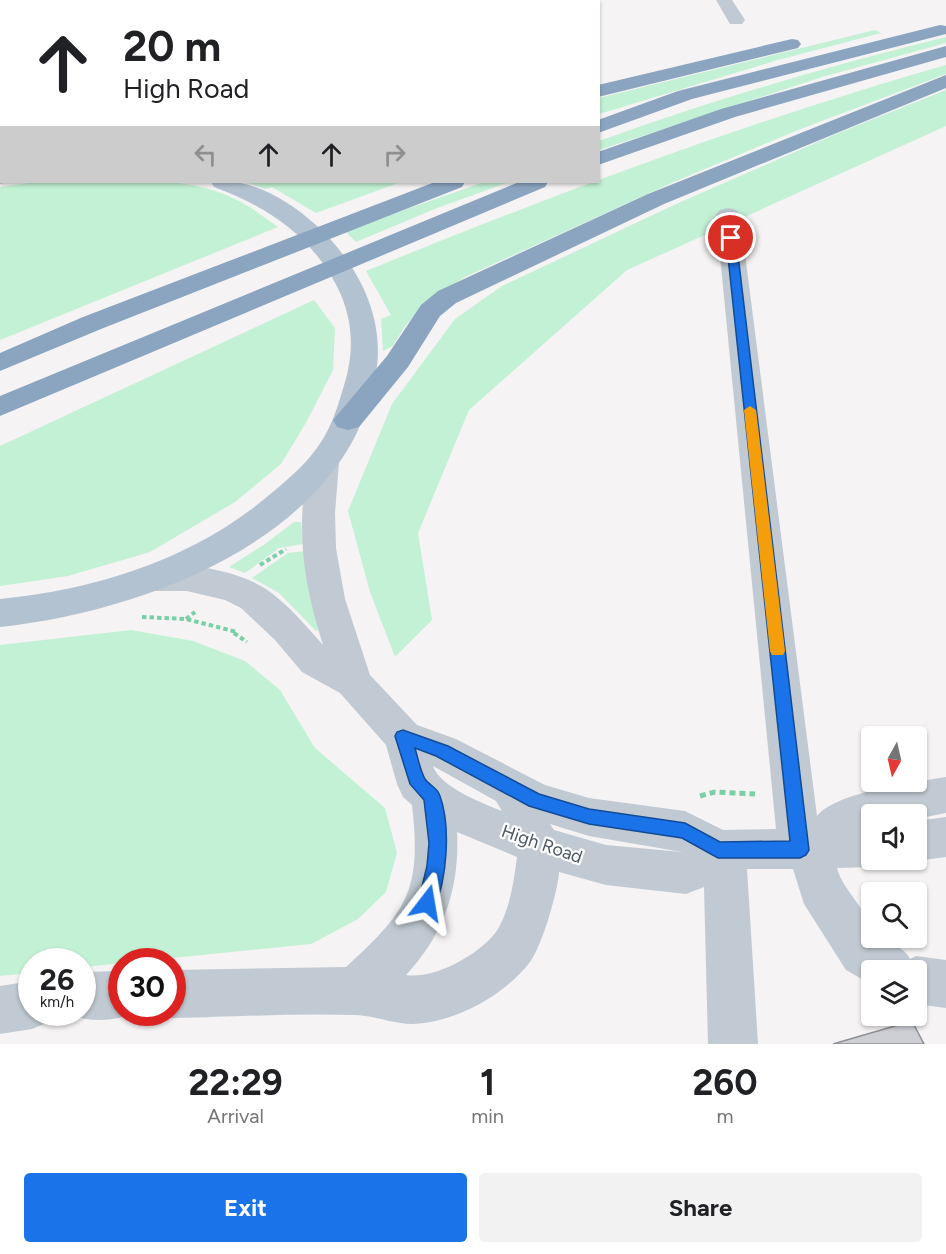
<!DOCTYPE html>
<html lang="en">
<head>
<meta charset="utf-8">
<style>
  :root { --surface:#fff; --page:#f2f2f2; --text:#202124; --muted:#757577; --accent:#1a73e8 }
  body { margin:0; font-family:Figtree,sans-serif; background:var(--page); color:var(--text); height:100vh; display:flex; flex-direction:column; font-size:22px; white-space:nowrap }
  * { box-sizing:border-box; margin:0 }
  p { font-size:20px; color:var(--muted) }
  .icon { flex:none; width:33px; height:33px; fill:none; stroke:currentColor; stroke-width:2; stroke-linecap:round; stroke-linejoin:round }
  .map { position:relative; height:1044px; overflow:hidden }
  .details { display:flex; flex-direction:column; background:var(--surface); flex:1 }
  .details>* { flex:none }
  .top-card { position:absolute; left:0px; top:0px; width:600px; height:183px; box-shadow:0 2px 4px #0004; background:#fff; color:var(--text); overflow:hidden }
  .needle { width:39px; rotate:188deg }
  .buttons { position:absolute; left:861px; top:726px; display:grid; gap:12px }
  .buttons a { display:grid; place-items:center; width:66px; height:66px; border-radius:6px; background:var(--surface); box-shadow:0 2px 4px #0004; font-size:30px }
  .speed { position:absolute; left:18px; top:948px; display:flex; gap:12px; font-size:30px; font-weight:700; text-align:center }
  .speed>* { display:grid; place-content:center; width:78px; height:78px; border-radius:50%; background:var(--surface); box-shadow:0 2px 4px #0004; line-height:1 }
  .speed small { font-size:15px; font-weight:400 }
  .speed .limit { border:9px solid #d22; background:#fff; color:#111 }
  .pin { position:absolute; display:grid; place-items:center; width:51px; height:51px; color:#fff; margin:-26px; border:3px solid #fff; border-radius:50%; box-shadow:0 2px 6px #0007 }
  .me { position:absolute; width:66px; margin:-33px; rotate:14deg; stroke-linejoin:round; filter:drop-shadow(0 0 4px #0008) }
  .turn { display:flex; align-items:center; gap:21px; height:126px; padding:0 24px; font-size:27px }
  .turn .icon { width:78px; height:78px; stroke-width:2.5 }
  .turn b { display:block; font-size:42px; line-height:51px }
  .lanes { display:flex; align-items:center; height:57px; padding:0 24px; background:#0003; justify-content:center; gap:30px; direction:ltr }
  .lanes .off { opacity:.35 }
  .eta { display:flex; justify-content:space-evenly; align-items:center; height:102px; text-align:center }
  .eta b { font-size:36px; font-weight:700; line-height:42px }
  .primary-button { display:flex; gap:12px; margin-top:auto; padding:12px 24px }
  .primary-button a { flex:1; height:69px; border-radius:6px; background:var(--accent); color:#fff; font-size:24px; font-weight:700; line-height:69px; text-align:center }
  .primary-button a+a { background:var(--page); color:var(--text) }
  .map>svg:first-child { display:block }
  .green { fill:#c3f1d5 }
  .building { fill:#cdcfd5; stroke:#909195; stroke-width:1.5 }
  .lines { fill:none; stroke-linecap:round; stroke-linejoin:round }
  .path-far1 { stroke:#7ad0a6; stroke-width:4; stroke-dasharray:4.5 3; stroke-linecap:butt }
  .path { stroke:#7ad0a6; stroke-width:5; stroke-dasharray:6 4; stroke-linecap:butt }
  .minor { fill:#c1cad2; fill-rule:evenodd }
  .major { fill:#b3c2d1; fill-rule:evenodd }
  .highway { fill:#8ba5c1; fill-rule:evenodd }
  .route { fill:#1a73e8; stroke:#114b97; stroke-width:1.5 }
  .slow { fill:#f59e0b }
  .labels { text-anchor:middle; stroke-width:4.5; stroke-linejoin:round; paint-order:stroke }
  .near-street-label { font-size:18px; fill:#4a5661; stroke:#fff }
</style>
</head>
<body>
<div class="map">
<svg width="946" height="1044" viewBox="0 0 946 1044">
  <rect width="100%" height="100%" fill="#f5f3f3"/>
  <path class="green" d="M875,30l6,3 -103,27 -179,54v-16z
    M946,37v6l-124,34 -223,73v-9c114,-41 229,-75 347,-104z
    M946,65v9l-148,56 -124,52 -209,95 -35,22 -25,27 -12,20 -10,5 -2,-32 10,-4 -25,-44c191,-78 381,-149 580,-206z
    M946,90v36l-319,144 -158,140 -51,123 14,87 -37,37 -25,-65 -22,-81 44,-107 63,-85 47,-33 172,-81 162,-71z
    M35,182c63,0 142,-11 200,17 15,7 29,18 43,28l-278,113v-153z
    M247,182h154l-85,31 -44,-26 -7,2z
    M484,182h25l-72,26 -81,34 -11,-11z
    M314,300l21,28 -2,42 -26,51 -26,43 -46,38 -85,50 -82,24 -68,10v-140z
    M294,522h7l2,22 -24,4 -34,25 -16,-6 36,-23z
    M304,551l22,77 -10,3 -37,-38 -27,-15 36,-25z
    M131,630l62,11 52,20 35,29 35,58 70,60 12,45 -11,39 -28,27 -47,25 -228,23 -1,-5h-50l-1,11 -31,3v-331z"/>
  <path class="building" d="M912,1021l12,23h-91z"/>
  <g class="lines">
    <path class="path-far1" d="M260,565l26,-16
      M142,617l44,2 51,13
      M186,619l9,-7
      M234,633l13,9"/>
    <path class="path" d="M700,796l15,-4 40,2"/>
    <path class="minor" d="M716,0h16l13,20 -3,4h-12z
      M728,208l8,2 4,5 77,601c19,-24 98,-34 129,-39v36l-30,6v-5h-44v46l15,1 -15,6 -35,1c6,24 35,44 35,70 11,0 34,10 38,21l6,-3 30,4v48l-30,-4v-34h-44v15l-26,-15 -42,-66 -11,-35h-46l11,175h-50l-4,-157 -18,7 -80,-9 -47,-13c-1,19 -17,74 -29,90 -25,33 -76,61 -118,62 -19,0 -39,-9 -58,-9 -60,-2 -122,2 -182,3l-13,-6h13v-42l174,-3c61,-56 76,-76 66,-162l-9,-8 -6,-13 -11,-39 -46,-52 -38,-21 -27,-32 -34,-32 -16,-8 -38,-9h-34l-12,-4 -5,-9 5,-9c33,-11 96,1 125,20 22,15 40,37 57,56 -17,-54 -25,-98 -19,-155 1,-12 1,-25 8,-35l11,-3 11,3 5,7 -4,51 1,35 9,51 25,76 47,50 39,14 89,46 44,13 96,13 38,19 53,-1 -60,-614 4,-5zM433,766l63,35 6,10c-20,-8 -62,-24 -69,-45zM550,824l39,12 93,16 -76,-7 -52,-15zM457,832l60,25c-3,24 -7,51 -19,72 -15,24 -64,51 -92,46 38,-40 54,-88 51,-143z
      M946,817v40l-30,4 -3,-1h3v-39z
      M122,971v41h15c-23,10 -49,11 -72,1l17,-1v-40z
      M32,981v31h21l-4,10 -17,7 -32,5v-48z"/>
    <path class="major" d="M0,16h2v17h-2z
      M2,169v13h6l-8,2z
      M211,182c40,-5 75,17 105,43 45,41 74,101 57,161 -6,22 -13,44 -25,63 -67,111 -226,165 -348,178v-28c100,-10 197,-41 274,-108 17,-14 35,-30 47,-49 10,-15 16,-33 21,-50 11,-33 13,-63 -1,-97 -24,-55 -72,-88 -127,-108z"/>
    <path class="highway" d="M940,25l6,1v8l-254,65 -94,34v-13l80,-29z
      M792,39l6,1 3,4 -3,4 -200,49v-12z
      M946,46v11l-211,60 -137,48v-13l123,-43z
      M946,75v13l-282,116 -208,99 -16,13 -32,51 -49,60 -11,3 -11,-3 -4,-7 54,-64 34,-51 17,-14 210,-97z
      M435,182h30l-3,5 -361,142 -101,42v-18l83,-36z
      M519,182h29l-3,5 -545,229v-20z"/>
  </g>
  <path class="route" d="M731,235l5,3 73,612 -3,5 -6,3h-82l-36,-20 -93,-14 -60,-18 -93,-50 -21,-8c3,10 5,22 10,31 4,6 13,9 15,17 11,31 7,83 -6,113l-7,3 -6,-3 -3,-6 9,-37 2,-23 -5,-43 -14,-16 -15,-48 2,-4 6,-2 45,16 91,48 50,15 96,14 35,19 70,-1 -64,-603z"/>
  <path class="slow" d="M750,406l6,4 29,241 -2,4h-11l-2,-4 -26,-241z"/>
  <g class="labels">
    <g class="near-street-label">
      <text transform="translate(542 844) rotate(19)" y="6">High Road</text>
    </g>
  </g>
</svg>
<div class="buttons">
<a><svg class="needle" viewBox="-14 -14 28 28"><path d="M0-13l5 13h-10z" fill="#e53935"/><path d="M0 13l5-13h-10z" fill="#757577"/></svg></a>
<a><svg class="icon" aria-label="sound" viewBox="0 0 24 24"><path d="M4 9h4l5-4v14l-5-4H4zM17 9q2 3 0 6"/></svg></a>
<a><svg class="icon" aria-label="search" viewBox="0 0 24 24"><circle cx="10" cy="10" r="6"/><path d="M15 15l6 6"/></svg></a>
<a><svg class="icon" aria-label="layers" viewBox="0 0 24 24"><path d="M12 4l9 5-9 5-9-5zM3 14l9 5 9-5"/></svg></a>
</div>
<div class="speed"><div>26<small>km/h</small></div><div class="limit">30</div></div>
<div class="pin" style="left:731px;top:238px;background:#d93025"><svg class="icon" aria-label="arrive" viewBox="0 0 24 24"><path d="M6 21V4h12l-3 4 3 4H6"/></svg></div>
<svg class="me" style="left:427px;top:903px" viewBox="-20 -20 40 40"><path d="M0-17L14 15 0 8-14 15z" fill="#1a73e8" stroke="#fff" stroke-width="4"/></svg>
<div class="top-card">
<div class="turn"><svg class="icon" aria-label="ahead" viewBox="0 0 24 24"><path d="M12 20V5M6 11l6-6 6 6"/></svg><div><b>20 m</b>High Road</div></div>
<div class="lanes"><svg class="icon off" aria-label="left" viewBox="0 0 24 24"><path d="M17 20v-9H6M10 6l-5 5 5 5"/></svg><svg class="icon" aria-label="ahead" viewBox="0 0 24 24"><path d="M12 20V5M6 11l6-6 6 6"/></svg><svg class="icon" aria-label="ahead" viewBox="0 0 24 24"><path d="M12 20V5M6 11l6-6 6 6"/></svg><svg class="icon off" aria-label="right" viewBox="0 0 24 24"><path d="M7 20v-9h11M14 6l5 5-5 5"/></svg></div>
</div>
</div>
<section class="details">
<div class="eta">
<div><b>22:29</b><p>Arrival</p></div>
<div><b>1</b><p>min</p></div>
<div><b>260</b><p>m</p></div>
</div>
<div class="primary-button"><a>Exit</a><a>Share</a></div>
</section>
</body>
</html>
